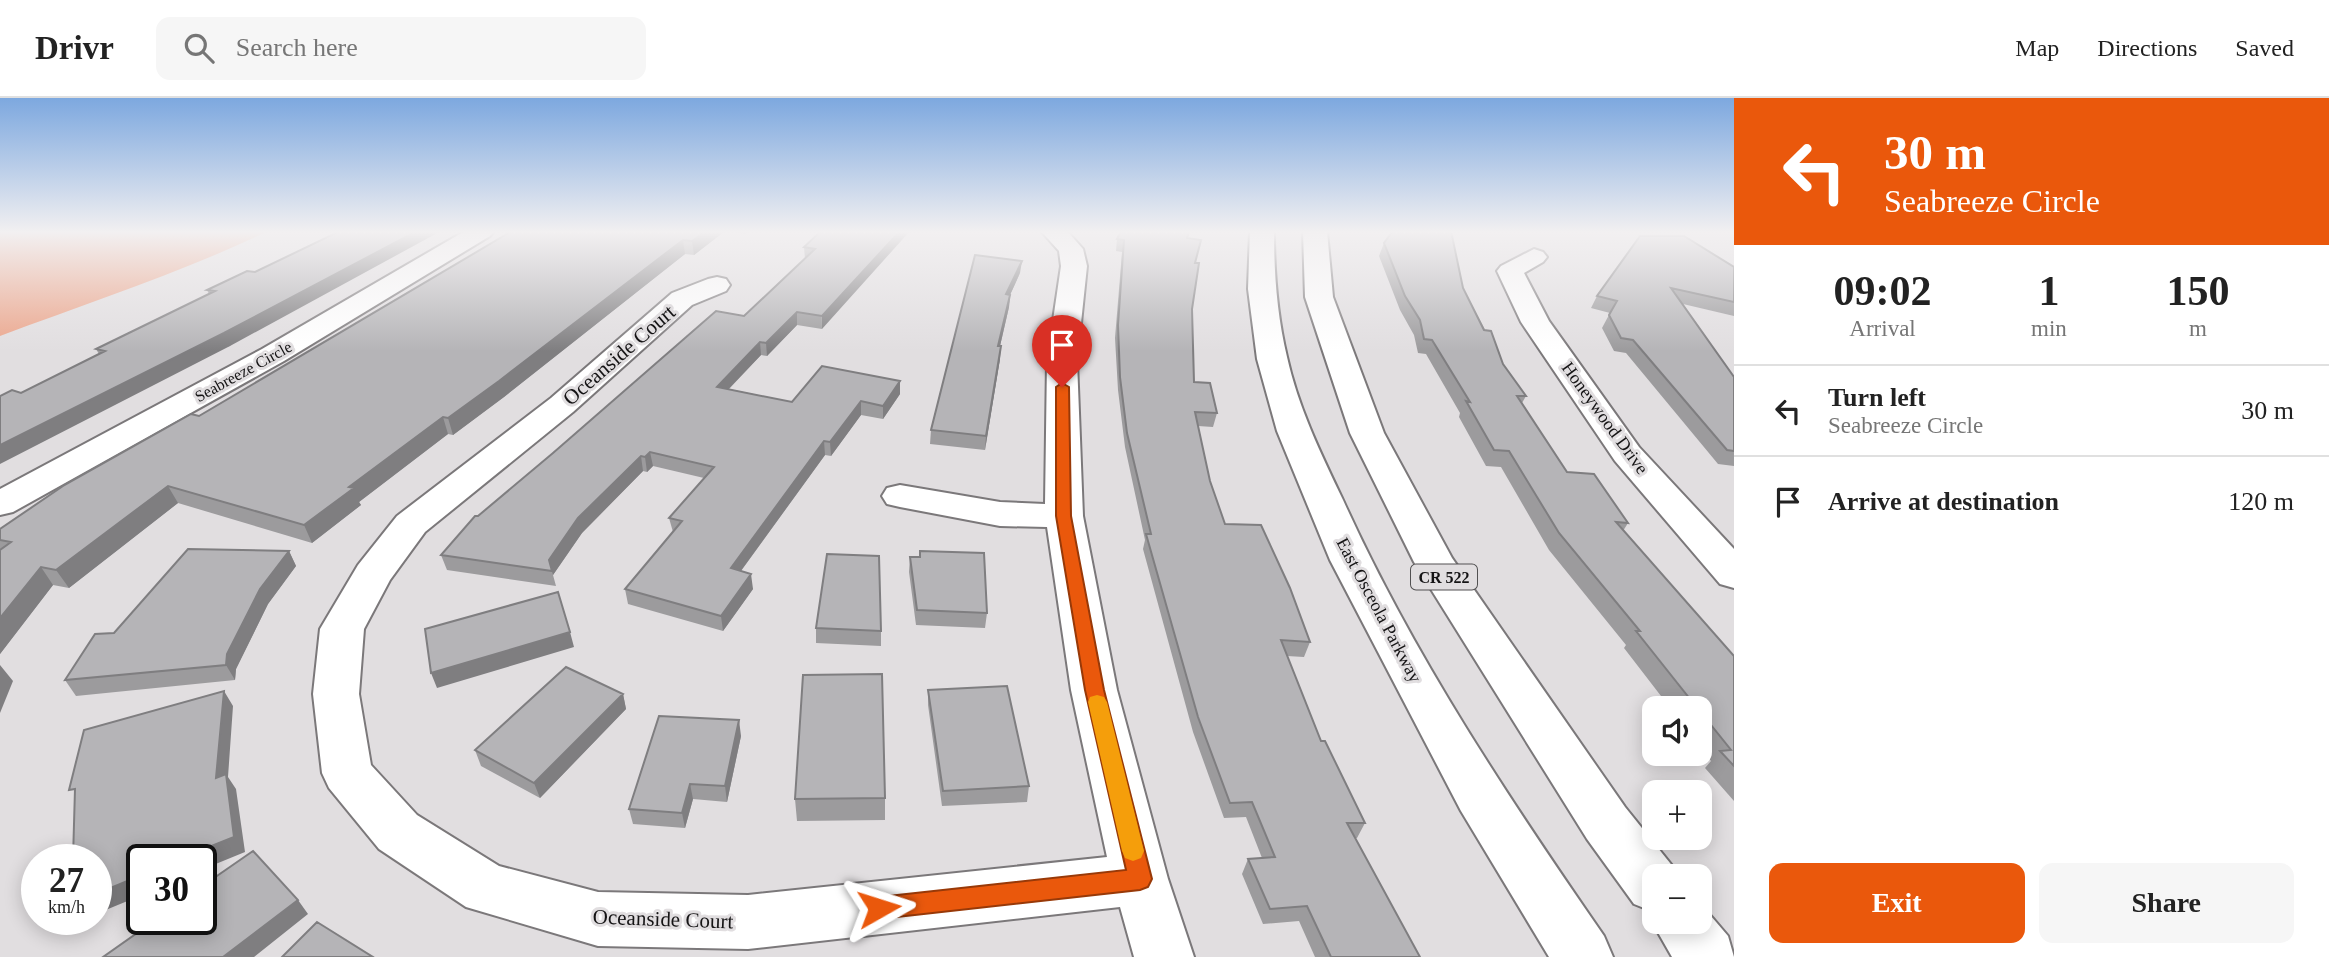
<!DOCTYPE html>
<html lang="en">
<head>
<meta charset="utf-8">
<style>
  :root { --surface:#fff; --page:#f6f6f6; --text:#222; --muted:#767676; --line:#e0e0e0; --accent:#ea580c }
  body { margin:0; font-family:"Times New Roman",serif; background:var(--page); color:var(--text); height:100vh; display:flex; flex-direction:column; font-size:26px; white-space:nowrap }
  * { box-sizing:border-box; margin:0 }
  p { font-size:23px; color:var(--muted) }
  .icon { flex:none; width:38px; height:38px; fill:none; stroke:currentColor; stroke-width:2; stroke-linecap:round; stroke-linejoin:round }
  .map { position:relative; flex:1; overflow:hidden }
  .panel { display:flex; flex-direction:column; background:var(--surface); width:595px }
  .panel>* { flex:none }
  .hud { background:#ea580c; color:#fff; overflow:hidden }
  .controls { position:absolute; left:1642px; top:598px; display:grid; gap:14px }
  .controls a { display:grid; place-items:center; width:70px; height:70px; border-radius:14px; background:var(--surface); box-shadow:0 4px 18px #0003; font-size:35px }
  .speed { position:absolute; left:21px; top:746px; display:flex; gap:14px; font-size:35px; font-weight:700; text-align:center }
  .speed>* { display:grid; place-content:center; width:91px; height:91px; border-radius:50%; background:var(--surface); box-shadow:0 4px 18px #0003; line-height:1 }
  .speed small { font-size:18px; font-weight:400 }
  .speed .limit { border:4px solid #111; border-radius:10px; background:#fff; color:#111 }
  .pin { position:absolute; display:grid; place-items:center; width:60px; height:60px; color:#fff; margin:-72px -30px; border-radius:50% 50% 50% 0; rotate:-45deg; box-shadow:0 0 7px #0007 }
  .pin .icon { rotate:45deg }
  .me { position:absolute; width:77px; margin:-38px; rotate:84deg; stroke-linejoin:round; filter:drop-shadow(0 0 5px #0008) }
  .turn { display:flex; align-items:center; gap:24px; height:147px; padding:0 35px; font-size:32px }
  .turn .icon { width:91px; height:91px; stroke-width:2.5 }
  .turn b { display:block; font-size:49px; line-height:60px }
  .eta { display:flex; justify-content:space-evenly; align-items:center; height:119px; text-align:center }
  .eta b { font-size:42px; font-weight:700; line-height:49px }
  .button { display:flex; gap:14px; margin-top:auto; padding:14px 35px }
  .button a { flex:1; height:80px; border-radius:14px; background:var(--accent); color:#fff; font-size:28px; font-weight:700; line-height:80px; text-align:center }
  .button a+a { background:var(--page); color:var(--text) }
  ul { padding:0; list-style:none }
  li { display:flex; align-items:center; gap:21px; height:91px; padding:0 35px; border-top:2px solid var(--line) }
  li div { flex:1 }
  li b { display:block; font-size:26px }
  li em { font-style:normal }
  header { display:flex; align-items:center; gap:42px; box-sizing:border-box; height:98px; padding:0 35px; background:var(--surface); border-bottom:2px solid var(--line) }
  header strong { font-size:33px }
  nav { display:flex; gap:38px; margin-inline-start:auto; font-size:24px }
  .search { width:490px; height:63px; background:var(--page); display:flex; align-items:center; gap:18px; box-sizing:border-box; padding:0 24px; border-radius:14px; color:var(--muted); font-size:26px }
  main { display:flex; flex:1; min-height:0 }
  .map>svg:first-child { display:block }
  .green { fill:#eba58b }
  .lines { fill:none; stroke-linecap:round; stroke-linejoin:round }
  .minor-casing { stroke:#7b787a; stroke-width:4 }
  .major-casing { stroke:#7b787a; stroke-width:4 }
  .minor { fill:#fff; fill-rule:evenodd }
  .major { fill:#fff; fill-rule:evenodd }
  .wall { fill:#9c9b9d }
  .shaded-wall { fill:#7f7e80 }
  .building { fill:#b5b4b7; stroke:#7f7e80; stroke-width:2 }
  .route { fill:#ea580c; stroke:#983908; stroke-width:2 }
  .slow { fill:#f59e0b }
  .labels { text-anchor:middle; stroke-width:6; stroke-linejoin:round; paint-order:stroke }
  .far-street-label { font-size:16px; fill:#151415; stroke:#e1dee0 }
  .shield { fill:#e1dee0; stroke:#525152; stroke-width:2 }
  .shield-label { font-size:16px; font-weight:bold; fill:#151415 }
  .street-label { font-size:18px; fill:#151415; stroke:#e1dee0 }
  .near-street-label { font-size:21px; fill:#151415; stroke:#e1dee0 }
</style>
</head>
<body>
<header>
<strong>Drivr</strong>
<div class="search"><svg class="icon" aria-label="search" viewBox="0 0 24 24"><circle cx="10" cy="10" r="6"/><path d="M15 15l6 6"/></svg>Search here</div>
<nav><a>Map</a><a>Directions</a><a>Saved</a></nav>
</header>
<main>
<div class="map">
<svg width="1734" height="859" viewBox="0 0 1734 859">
  <rect width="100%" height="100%" fill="#e1dee0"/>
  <path class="green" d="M0,133h268c-87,42 -178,71 -268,105z"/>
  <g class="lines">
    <g class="minor-casing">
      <path id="minor" d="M465,133h29l-4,5 -206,125 -271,151 -13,3v-26l262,-140z
        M1041,133h26l16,18 4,17 -10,95 6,155 34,174 51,189 26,78h-60l-14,-50 -372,42 -150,-3 -132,-39 -87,-58 -50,-61 -7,-15 -9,-79 7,-65 38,-64 39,-49 154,-118 121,-105 36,-14 9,-2 9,2 4,6 -4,6 -34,14 -119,107 -148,120 -35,48 -26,49 -5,65 12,71 46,50 82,51 99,26 150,3 359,-38 -36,-167 -24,-163 -47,-1 -100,-19 -13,-3 -5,-8 5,-8 13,-3 100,17 45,2 2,-143 14,-95 -2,-15z
        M1534,151l9,3 4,5 -4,5 -19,11 25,48 90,126 95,102v39l-14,-4 -105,-123 -94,-139 -24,-51 4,-5z"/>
    </g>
    <g class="major-casing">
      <path id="major" d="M1250,133h24c0,43 3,84 13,126 11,50 34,97 56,143 70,155 165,297 261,436l9,21h-64l-88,-146 -131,-251 -53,-129 -20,-72 -9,-70z
        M1303,133h24l6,66 51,136 68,125 173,249 49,61 4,9h-24v35l-20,-8 -47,-65 -173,-277 -64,-129 -45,-136z
        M1699,804l29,34 6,21h-62l-20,-35 2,-4v4h45z"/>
    </g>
    <use href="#minor" class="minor"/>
    <use href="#major" class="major"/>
  </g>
  <path class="wall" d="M512,133h213l-31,24 -9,-1 -181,143 -51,38 -5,-1 -89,68 2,3 -49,38 -134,-40 -109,85 -16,-3 -53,69v-125l199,-113z
    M725,133h25l-4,3z
    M821,133l1,98 -25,-4 -30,31 -6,-1 -32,34 63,13 108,-8 -17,25 -22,-4 -30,41 -6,-1 -84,116 12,18 -30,42 -95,-27 -3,-15 48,-57 -4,-14 35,-40 -51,-12 -6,6 -4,-1 -61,62 -29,42 3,11 -109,-16 -6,-15 37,-39 266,-200 61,-57 -1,-12z
    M1121,133h69l-2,7 13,2 -6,23 -3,46 2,73 23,31 -4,14 -15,-1 12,55 15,43 85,118 -6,15 -17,-1 34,85 44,82 -8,15h-2l65,119h-105l-16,-36 -36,3 -21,-50 6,-15 14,-1 -16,-41 -22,1 -31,-86 -50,-183 2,-9 -20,-93 -7,-57 -3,-52 7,-86 -6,-1 1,-12z
    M1384,145l79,45 40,76 23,32 -4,7 45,69 61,51 -5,8 111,125v145l-29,-33 6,-7 -12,-15v-37h-28l-47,-61 2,-3 -77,-95 -48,-83 -15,-1 -27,-49 1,-4 -34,-59 -8,-1 -4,-18 -14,-25 -21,-54z
    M1734,169v49l-51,-12 51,73v89l-16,-2 -92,-111 -12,-2 -12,-23 8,-15 -19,-5 6,-12z
    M247,173l-17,75 -209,47 78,-39 -3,-5 113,-55 -2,-4z
    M1020,175l-10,22 -1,12 -9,39v13l-15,91 -55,-6 1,-14z
    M289,453l7,15 -28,38 -32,65 -1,11 -159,16 -11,-16 49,-47z
    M910,459l77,56 -2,15 -69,-3 -7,-53z
    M816,530l65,3v15l-65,-3z
    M928,592l101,96 -2,16 -85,4 -14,-101z
    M623,596l3,15 -86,89 -59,-32 -6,-16z
    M741,638l-14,66 -34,-3 -8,29 -52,-4 -4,-15z
    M885,700v22l-88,1 -2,-22z"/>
  <path class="shaded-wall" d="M417,133h24l-211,115 -230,118v-19z
    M706,133h19l-31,24 -2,-14z
    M900,133h10l-88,98v-13z
    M683,142l2,14 -181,143 -51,38 -5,-17z
    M1022,163l-2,12 -10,22 -1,12 -12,52 9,-65z
    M797,214v13l-30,31 -1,-13z
    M760,244l1,13 -43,45 -1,-13z
    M1001,248l-1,13 -15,91 1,-14z
    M900,283v13l-17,25v-13z
    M861,303v14l-30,41 -1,-14z
    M443,319l5,17 -89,68 2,3 -49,38 -8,-18 45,-38z
    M824,343l1,14 -93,128 -1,-15z
    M650,354l3,14 -6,6 -2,-15z
    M641,358l2,15 -61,62 -29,42 -4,-15 29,-42z
    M168,388l10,17 -109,85 -13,-18z
    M289,453l7,15 -28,38 -32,65 -1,11 -9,-15 1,-11 33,-65z
    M41,469l12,18 -53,69v-36z
    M751,476l2,15 -30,42 -2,-15z
    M570,534l4,15 -137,41 -6,-15z
    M0,567l13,16 -13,32z
    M224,593l9,15 -5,71 8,12 9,63 -44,18v-11h-22l37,-81z
    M623,596l3,15 -86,89 -6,-15z
    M739,622l2,16 -14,66 -2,-16z
    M690,686l3,15 -8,29 -3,-15z
    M142,777v20l-46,19v-20z
    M298,802l10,14 -54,43h-31z"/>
  <path class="building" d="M340,133h77l-193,102 -224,112v-49l12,-6 9,3 84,-42 -9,-2 119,-58 -8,-1 40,-19 8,1z
    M512,133h194l-14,10 -9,-1 -184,141 -51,37 -5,-1 -94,70 5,1 -50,37 -136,-39 -112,84 -15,-3 -41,51v-68l11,-8 -11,-2v-11l63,-43 128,-72 8,2z
    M821,133h79l-78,85 -25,-4 -31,31 -6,-1 -43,45 75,15 30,-36 78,15 -17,25 -22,-5 -31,41 -6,-1 -93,127 20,6 -30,42 -96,-27 57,-68 -13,-3 45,-51 -64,-15 -5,5 -4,-1 -63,62 -29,42 3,11 -111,-16 34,-39h3l75,-63 163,-142 28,5 71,-67 -11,-2z
    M1121,133h68l-2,7 14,2 -6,23h4l-7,46 2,73 16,1 7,30 -22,-1 15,69 15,43 36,1 29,63 20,54 -29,-2 40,101h4l40,82h-18l73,134h-89l-24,-51 -37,3 -22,-50 27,-2 -23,-55 -22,1 -32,-86 -52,-183h5l-24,-101 -7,-56 -2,-52 6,-85 -7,-1z
    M1393,133h58l12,57 21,42 7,1 12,33 23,32h-9l50,76 27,2 34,49 -12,-1 118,134v110l-14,-15 11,-1 -32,-40v-1h-1l-62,-78h4l-81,-98 -50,-82 -15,-1 -28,-49 4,1 -38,-62 -8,-1 -4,-19 -15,-24 -21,-53z
    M1640,138h44l50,31v35l-63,-14 63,89v74l-7,-1 -94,-110 -12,-2 -12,-23 8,-14 -20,-5z
    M975,157l47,6 -16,33 4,1 -12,51h3l-15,90 -55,-6z
    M188,451l101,2 -29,38 -33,65 -1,11 -161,15 30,-46 19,-1z
    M920,453l64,2 3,60 -70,-3 -7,-53h10z
    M827,456l52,2 2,75 -65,-3z
    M558,494l12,40 -139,41 -6,-44z
    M566,569l57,27 -89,89 -59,-33z
    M882,576l3,124 -90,1 8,-124z
    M1007,588l22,100 -86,5 -15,-101z
    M224,593l-8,87 10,-4 8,63 -55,22h-37v16l-46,19v-35h-23l2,-70 -6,1 15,-60z
    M659,618l80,4 -14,66 -35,-2 -8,29 -53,-4z
    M253,753l45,49 -75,57h-120l54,-38h44v-32z
    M317,824l56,35h-91z"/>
  <linearGradient id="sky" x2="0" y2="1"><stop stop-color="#7da8df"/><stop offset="0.53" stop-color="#f2f0f1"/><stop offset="1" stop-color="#f2f0f1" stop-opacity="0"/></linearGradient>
  <rect width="1734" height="253" fill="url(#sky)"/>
  <path class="route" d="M1062,285l7,4 2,129 33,174 48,189 -4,8 -8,3 -261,29 -9,-3 -3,-8 3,-8 9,-3 247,-27 -41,-180 -29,-174v-129z"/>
  <path class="slow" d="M1097,597l7,2 3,5 37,149 -3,7 -8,3 -8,-3 -3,-7 -34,-149 2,-5z"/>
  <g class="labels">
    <g class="far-street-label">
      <text transform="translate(243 273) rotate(-29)" y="6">Seabreeze Circle</text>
    </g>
    <rect class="shield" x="1411" y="466.5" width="66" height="25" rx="5"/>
    <g class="shield-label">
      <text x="1444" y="485">CR 522</text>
    </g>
    <g class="street-label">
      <text transform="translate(1605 320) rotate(54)" y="6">Honeywood Drive</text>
      <text transform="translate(1379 512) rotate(62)" y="6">East Osceola Parkway</text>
    </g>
    <g class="near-street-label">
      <text transform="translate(619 257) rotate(-41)" y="7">Oceanside Court</text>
      <text transform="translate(663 821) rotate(2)" y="7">Oceanside Court</text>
    </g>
  </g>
</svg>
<div class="controls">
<a><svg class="icon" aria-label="sound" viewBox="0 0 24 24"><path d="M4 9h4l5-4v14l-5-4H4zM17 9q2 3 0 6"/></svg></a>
<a>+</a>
<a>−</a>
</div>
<div class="speed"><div>27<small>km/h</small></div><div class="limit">30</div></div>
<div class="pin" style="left:1062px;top:289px;background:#d93025"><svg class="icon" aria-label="arrive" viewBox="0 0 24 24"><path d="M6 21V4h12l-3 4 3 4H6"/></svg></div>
<svg class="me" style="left:879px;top:810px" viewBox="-20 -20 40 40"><path d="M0-17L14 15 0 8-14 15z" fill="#ea580c" stroke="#fff" stroke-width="4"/></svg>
</div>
<section class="panel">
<div class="hud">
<div class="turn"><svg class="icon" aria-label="left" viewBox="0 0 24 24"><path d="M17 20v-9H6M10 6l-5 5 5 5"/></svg><div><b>30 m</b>Seabreeze Circle</div></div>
</div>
<div class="eta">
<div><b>09:02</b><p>Arrival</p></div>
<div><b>1</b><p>min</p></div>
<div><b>150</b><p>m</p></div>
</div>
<ul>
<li><svg class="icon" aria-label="left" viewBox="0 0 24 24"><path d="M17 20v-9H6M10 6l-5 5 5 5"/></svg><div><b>Turn left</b><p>Seabreeze Circle</p></div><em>30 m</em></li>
<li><svg class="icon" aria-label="arrive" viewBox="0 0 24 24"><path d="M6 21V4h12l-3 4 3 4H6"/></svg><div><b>Arrive at destination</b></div><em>120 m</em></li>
</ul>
<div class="button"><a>Exit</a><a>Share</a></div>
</section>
</main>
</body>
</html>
